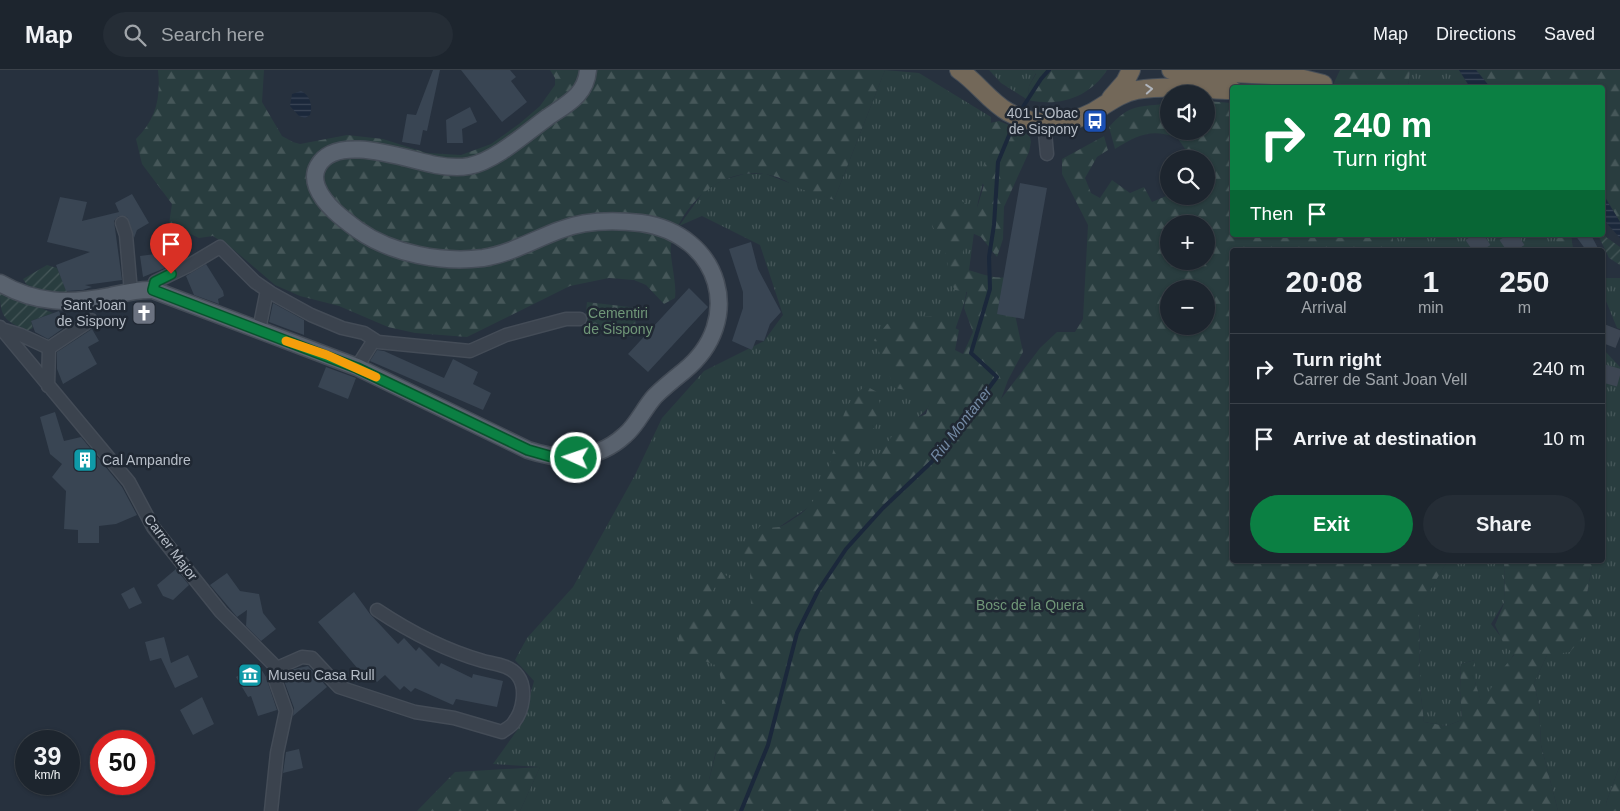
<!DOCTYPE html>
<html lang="en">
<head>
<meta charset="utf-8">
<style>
  :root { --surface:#1d252e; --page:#252d36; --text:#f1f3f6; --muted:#a0a5aa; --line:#3b424a; --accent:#0b8043 }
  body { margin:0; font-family:Arial,sans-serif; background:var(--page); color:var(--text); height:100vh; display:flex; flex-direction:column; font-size:19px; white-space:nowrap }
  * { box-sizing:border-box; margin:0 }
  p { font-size:16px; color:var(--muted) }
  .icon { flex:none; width:28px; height:28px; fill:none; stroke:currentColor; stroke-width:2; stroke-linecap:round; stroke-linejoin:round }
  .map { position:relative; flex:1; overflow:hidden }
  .side { position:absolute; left:1230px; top:178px; width:375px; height:315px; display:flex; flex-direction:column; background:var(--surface); border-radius:5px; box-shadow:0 1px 4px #0004,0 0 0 1px var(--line) }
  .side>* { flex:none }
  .guide { position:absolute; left:1230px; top:15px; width:375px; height:152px; border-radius:5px; box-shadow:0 1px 4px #0004,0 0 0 1px var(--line); background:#0b8043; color:#fff; overflow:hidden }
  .fabs { position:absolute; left:1160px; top:15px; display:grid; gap:10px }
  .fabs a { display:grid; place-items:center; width:55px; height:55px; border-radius:50%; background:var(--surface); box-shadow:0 1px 4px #0004,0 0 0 1px var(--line); font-size:25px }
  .speed { position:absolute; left:15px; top:660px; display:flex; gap:10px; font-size:25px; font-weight:700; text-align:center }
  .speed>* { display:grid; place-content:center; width:65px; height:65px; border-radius:50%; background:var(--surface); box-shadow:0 1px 4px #0004,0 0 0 1px var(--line); line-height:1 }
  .speed small { font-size:12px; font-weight:400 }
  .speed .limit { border:8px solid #d22; background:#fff; color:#111 }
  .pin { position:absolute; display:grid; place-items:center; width:42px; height:42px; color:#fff; margin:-51px -21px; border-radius:50% 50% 50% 0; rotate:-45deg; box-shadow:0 0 5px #0007 }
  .pin .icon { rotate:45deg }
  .me { position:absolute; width:55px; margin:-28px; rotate:273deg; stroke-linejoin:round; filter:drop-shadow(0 0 4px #0008) }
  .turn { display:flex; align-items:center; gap:18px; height:105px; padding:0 20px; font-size:22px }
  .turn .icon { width:65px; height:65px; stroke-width:2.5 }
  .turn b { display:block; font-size:35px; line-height:42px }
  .then { display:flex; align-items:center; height:48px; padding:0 20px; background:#0003; gap:10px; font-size:19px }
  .eta { display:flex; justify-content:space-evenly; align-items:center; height:85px; text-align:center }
  .eta b { font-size:30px; font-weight:600; line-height:35px }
  .action { display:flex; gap:10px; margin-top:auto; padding:10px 20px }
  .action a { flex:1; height:58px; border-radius:30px; background:var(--accent); color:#fff; font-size:20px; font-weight:600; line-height:58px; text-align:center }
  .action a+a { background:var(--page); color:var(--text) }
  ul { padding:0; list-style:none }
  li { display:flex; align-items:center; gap:15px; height:70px; padding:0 20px; border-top:1px solid var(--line) }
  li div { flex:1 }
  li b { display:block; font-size:19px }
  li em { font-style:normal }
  header { display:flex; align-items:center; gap:30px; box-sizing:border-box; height:70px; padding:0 25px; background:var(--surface); border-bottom:1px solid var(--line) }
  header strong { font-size:24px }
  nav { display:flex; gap:28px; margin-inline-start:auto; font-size:18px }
  .search { width:350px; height:45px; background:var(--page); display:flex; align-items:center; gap:12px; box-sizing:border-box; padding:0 18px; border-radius:28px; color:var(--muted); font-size:19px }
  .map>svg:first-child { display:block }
  .grass { fill:url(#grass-tufts) }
  .forest { fill:url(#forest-firs); fill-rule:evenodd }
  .cemetery { fill:url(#cemetery-stones) }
  .garden { fill:url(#garden-furrows) }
  .water { fill:url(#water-rules) }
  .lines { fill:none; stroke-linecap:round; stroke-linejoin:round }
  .stream { stroke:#1b283b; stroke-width:4 }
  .building { fill:#394553 }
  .highway-tunnel { stroke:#3d4653; stroke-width:18; stroke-dasharray:18 9; stroke-linecap:butt }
  .minor-casing { stroke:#444c57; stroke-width:15 }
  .major-casing { stroke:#444c57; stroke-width:19 }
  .highway-casing { stroke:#464e58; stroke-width:20 }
  .minor { stroke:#3b434e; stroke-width:12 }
  .major { stroke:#59626e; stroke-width:16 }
  .highway { stroke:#736859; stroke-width:18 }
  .oneway { stroke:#b0b5bd }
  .route-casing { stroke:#07532c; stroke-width:12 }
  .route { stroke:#0b8043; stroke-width:9 }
  .slow { stroke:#f59e0b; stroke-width:9 }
  .labels { text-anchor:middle; stroke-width:5; stroke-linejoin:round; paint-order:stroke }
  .poi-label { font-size:14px; fill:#b7bec8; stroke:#202833; text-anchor:end }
  .park-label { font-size:14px; fill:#709778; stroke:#202833 }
  .street-label { font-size:14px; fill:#b7bec8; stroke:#202833 }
  .water-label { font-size:15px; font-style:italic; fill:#7389a4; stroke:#202833 }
</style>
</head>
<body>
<header>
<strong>Map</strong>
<div class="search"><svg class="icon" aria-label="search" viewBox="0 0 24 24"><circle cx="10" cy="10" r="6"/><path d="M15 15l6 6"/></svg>Search here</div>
<nav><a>Map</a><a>Directions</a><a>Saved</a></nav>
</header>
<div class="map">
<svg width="1620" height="741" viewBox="0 0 1620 741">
  <defs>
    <pattern id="grass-tufts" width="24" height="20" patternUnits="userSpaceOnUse" patternTransform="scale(1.25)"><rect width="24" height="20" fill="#293d3f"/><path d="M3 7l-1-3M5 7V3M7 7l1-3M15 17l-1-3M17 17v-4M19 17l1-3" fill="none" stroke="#465759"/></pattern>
    <pattern id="forest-firs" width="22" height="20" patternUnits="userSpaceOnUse" patternTransform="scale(1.25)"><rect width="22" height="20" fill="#293d3f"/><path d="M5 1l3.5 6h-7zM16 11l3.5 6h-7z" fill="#465759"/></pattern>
    <pattern id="cemetery-stones" width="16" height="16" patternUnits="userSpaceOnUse" patternTransform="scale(1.25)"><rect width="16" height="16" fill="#293d3f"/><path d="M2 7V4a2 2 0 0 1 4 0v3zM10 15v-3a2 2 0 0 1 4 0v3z" fill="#465759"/></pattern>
    <pattern id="garden-furrows" width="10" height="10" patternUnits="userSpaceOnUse" patternTransform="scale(1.25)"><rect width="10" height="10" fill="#293d3f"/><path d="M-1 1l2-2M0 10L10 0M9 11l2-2" fill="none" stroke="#465759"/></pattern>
    <pattern id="water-rules" width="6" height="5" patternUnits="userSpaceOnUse" patternTransform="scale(1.25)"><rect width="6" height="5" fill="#1b283b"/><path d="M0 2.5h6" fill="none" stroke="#3a4556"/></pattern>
  </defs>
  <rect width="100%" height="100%" fill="#27313e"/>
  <path class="grass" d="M885,0l34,3 72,44 -1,38 -12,47 -13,99 -37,107 -68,65 -81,54 -28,79 -42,174 -18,31h-171l20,-44 -47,-3 30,-42 11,-41 -19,-21 12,-22 46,-51 62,-112 27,-57 42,-47 60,-30 19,-26 -23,-70 -58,-29 -23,10 25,-35 19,-11 21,-6h22l68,26z
    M989,0h44l3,3 -7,13 -1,14 -27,-17z
    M1410,0h49l11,18h-62z
    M1389,165h182l2,15h-181z
    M1602,208h18v51l-3,-1 -11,-27z
    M1603,279l17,18v398l-14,38 2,8h-50l-17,-66 -2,-39 -5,-23 13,-28 40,-61 6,-34h9z
    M1448,490h56l1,41 -14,23 23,30 -32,51 -7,-23v-22l-14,4 -1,26 2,30 -16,6 -22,-4 -4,-34 -1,-80z"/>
  <path class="forest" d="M158,0h106l-2,32 20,34 11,6 7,2 47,-9 36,4 44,14 34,2 30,-11 28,-20 21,-18 15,-21v-7l-5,-8h335l-51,130c-11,-4 -22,-7 -33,-11 -8,-3 -15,-9 -24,-12 -48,-16 -94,22 -106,68 -2,11 6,37 4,53l-11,6 -18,-19 -12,-5 -25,-2 -39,8 -103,51 -52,-4 -27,-6 -49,-21 -39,-10 -25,-11 -41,-35 -21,-14 -14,2 -30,-14 3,-20 -30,-40 -6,-25c20,-20 25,-41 22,-69z
    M1033,0h74c-18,28 -48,37 -79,30l1,-14 7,-12z
    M1340,0h70l-2,17h-76z
    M1476,0h144v152l-17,-29 -1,-105 -112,-1z
    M1206,31l26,2v132h161v15h-161v310h216l-29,49 1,79 4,34 22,4 16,-6 -2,-30 1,-26 14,-4v22l7,22 19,-33 13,-16 -11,-13 -8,-17 10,-24 -1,-41h89l-6,34 9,16 -9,22 -17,20 -23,3 -13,28 5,23 2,39 17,66h-899l5,-11v-18l17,-10 17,18 11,-10 7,-27 1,-25 7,-34 -6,-28 -40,-15 1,-16 21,-33 7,-33h11l15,12 -17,4 -7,13 10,16 32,-8 -1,-34 -7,-22 17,-24c6,1 13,2 19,1 4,-1 10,-5 14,-8 51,-29 32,-108 73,-133l11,6 6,24 -13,17 -15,28 5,12 20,-20 20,-28 26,-11 4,-13 -13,-9 -22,-4 -21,-48 13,-16 13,-5 31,-3 28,14 -4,20 8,4 10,-22 -9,-24 3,-16 -12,-2 -4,-7 -6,-33 -13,-25 24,-26 21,9 7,-23 -6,-6 12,-24v-32l9,-2 24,10 7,6 1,5 -2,10 -25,55 -1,32 -6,18 -16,-20 -9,-4 -9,16 -1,20c16,2 29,11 45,8l16,75 -15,28 -7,19 39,-51 17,-16h18l8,-13 5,-94 -26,-51v-15l42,-23 4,14 -11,7 -12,21 6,15 9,5 12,-18 18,13 14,-6 8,15 14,-6h40v-3l3,-1 -3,-33c-16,0 -20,-8 -28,-21 -27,-10 -40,-3 -63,11l-6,-22c22,-25 31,-19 60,-24v28h37zM1169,154h37v37h-37zM1169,219h37v37h-37z
    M1554,165h17l2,15h-18l3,-5z
    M1620,695v46h-13l-1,-8z
    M540,697l-20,44h-103l38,-39z"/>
  <path class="cemetery" d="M587,232l51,6 -5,29 -49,-6z"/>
  <path class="garden" d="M1603,160l3,7 14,10v18l-11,-7 -11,-23h4z
    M47,195l10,3 11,26 -23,-3 -18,-6 -4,-6z
    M0,222l53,21 -22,8 2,7 -6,3c-23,-11 -27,-14 -27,-39z"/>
  <path class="water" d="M1459,0h17l14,17h-20z
    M301,21c9,4 12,15 9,24l-5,3 -6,-2 -9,-10 2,-12z
    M1602,123l18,29v16l-17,-19z"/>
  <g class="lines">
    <path class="stream" d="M1019,43l22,-34 8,-9
      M741,741l27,-66 29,-112 21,-42 28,-42 37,-41 58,-55 56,-76 -26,-24 19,-64 -1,-32 5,-32 4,-63 17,-41"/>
  </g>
  <path class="building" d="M433,0h7l-13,61 -4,-1 -3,15 -18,-3 5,-28 9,1z
    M461,0h49l6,7 -5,4 16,21 -25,20z
    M470,37l7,15 -15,7 1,14h-16l-1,-23z
    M1020,113l27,5 -23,131 -27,-5z
    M132,124l17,29 -12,7 -3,8 -7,-21 -8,-1 -5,5 8,59 -37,5 7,2 -9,3 -17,1 -10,-26 34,-13 -43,-10 13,-45 27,5 -5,19 37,-9 -4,-9z
    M1575,165h16l8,15h-13z
    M751,172l7,27 23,43 -11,12 -6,17 -8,-1 -4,10 -20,-9 11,-33v-16l-14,-43z
    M163,183l2,15 -22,9 -3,-21z
    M206,194l17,27 1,5 -6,3 1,5 -25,-9 -8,-19z
    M689,218l19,19 -60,65 -20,-18z
    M273,233l31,17v15l-35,-13z
    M59,241l6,16 -17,12 -13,-7 -4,-11z
    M92,259l7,12 -11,6 9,17 -34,20 -6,-15v-17z
    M377,280l7,1 60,27 9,-19 25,13 -5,12 18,9 -8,17 -113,-49z
    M326,297l30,11 -8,21 -30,-12z
    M55,342l9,29 17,-4 41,50 15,28 -21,9 -17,2v17h-21v-13l-14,-1 2,-38 -14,-14 10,-13 -12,-10 -10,-37z
    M176,499l13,16 -16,15 -10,-4 -6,-11z
    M227,503l13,18 19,3 4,19 13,16 -15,12 -15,-15 1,-16 -10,7 -27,-32z
    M134,517l8,16 -13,6 -8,-15z
    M354,522l16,22 28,30 6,-6 12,13 3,-4 20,20 2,-4 31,15 1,-4 30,7 -6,26 -41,-8 -3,6 -38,-17 -4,4 -7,-6 -4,4 -15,-15 -8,7 -9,-10 -4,4 -46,-54z
    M164,567l7,26 17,-8 10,22 -23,11 -14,-30 -11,3 -5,-19z
    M258,594l8,13 11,33 -19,6 -7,-20 -3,1 -12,-20z
    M308,596l19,21 -34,29 1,-8 -11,-30 11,-9z
    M202,627l12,27 -21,11 -13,-25z
    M299,679l4,19 -20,5 3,-21z"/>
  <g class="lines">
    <path class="highway-tunnel" d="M1473,165l10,15
      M1507,165l10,15
      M1602,263l18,7
      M1602,303l18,5"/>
    <g class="minor-casing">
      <path id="minor" d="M1044,52l3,32
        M122,153l4,12 5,57
        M153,220l2,-8 33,-16 32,-19 35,35 16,11 40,22 31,13 22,5 14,9 92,9 36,-16 60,-16h14
        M0,257l129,155 24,45 68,85 56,56
        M1,259l20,6 28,13
        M259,260l8,-40
        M357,297l17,-27
        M48,316l1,-38 42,-28
        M277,598l25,-11 10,1 27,29 76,25 39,6 48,14c4,-3 10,-6 12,-10 9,-11 13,-34 4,-46 -8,-11 -23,-12 -35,-15 -39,-11 -73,-29 -106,-51
        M271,741l6,-58 9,-42 -12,-34 3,-9"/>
    </g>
    <g class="major-casing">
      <path id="major" d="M0,213c36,21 70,21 110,13 14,-3 28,-7 43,-6l204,77 171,83c33,11 69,11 97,-15 12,-10 19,-27 30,-39 9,-9 19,-17 29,-25 62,-50 37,-137 -43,-148 -26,-3 -56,-3 -81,7 -25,9 -50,24 -77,28 -41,5 -91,-4 -125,-28 -15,-11 -34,-25 -41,-43 -3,-8 -3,-14 1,-21 18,-34 90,-6 118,-1 11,2 22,3 33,1 26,-5 57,-33 79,-49 19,-13 38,-22 40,-47"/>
    </g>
    <g class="highway-casing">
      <path id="highway" d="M959,0c18,12 30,31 49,42 25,14 59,14 85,0 14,-8 27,-19 44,-22 31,-5 64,-1 95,0
        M1171,0l120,6 32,8
        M1111,28l14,-16 6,-12"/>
    </g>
    <use href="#minor" class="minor"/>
    <use href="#major" class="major"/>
    <use href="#highway" class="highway"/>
  </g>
  <defs><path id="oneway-chevron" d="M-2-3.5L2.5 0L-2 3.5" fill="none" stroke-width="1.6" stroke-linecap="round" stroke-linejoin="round" transform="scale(1.25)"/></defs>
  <use class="oneway" href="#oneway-chevron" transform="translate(1149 19) rotate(-4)"/>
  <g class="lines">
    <g class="route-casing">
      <path id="route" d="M171,204l-16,8 -2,8 204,78 171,82 28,8h20"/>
    </g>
    <use href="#route" class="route"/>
    <path class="slow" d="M286,271l41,14 49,22"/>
  </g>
  <defs>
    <g id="bus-square" transform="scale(1.25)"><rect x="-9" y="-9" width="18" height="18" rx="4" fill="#1a4fb4" stroke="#202833"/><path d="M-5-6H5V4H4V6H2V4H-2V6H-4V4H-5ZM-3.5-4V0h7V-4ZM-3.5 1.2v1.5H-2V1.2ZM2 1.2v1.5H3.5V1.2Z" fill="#fff"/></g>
    <g id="church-square" transform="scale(1.25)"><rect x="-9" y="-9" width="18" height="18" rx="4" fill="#6b7280" stroke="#202833"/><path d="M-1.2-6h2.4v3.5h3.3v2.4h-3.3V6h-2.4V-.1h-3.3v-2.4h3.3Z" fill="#fff"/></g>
    <g id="building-square" transform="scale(1.25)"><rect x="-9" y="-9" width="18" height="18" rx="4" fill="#0f9aa8" stroke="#202833"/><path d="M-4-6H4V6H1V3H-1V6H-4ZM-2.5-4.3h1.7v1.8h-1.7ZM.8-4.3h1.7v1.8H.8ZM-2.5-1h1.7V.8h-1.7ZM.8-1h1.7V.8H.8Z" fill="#fff"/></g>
    <g id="museum-square" transform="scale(1.25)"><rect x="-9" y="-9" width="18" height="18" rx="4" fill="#0f9aa8" stroke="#202833"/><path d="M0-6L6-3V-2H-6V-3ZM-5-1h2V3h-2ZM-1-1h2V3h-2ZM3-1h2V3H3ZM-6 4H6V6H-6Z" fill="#fff"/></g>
  </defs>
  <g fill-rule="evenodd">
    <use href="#bus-square" x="1095" y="51"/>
    <use href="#church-square" x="144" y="243"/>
    <use href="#building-square" x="85" y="390"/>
    <use href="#museum-square" x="250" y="605"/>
  </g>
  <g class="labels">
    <g class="poi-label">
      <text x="1078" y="48">401 L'Obac<tspan x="1078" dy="16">de Sispony</tspan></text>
      <text x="126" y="240">Sant Joan<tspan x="126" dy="16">de Sispony</tspan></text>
      <text x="102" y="395" text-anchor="start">Cal Ampandre</text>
      <text x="268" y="610" text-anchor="start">Museu Casa Rull</text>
    </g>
    <g class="park-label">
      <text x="618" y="248">Cementiri<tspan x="618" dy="16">de Sispony</tspan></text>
      <text x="1030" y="540">Bosc de la Quera</text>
    </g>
    <g class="street-label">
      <text transform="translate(171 477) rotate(53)" y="5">Carrer Major</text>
    </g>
    <g class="water-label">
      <text transform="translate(961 354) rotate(-52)" y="5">Riu Montaner</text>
    </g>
  </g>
</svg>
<div class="fabs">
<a><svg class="icon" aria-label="sound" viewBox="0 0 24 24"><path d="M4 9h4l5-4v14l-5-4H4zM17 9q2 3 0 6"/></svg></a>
<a><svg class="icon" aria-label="search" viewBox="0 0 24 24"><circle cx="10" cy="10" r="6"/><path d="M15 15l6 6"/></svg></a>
<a>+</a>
<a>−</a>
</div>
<div class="speed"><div>39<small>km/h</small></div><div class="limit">50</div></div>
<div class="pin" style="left:171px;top:204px;background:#d93025"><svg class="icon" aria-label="arrive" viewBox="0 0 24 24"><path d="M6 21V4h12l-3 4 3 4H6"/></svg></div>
<svg class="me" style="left:576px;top:388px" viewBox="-20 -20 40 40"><circle r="17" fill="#0b8043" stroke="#fff" stroke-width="3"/><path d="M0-11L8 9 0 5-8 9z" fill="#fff"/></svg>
<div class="guide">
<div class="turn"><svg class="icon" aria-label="right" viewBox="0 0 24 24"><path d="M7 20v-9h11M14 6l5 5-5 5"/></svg><div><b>240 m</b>Turn right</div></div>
<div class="then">Then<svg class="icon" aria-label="arrive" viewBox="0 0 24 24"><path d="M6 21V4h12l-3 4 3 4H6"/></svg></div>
</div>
<section class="side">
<div class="eta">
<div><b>20:08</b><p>Arrival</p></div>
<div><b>1</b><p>min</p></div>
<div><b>250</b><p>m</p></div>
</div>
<ul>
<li><svg class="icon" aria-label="right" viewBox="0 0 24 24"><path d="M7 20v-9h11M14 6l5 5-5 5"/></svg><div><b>Turn right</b><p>Carrer de Sant Joan Vell</p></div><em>240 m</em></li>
<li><svg class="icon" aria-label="arrive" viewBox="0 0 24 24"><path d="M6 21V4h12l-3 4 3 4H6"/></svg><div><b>Arrive at destination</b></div><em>10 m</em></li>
</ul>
<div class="action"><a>Exit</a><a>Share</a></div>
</section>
</div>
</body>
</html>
